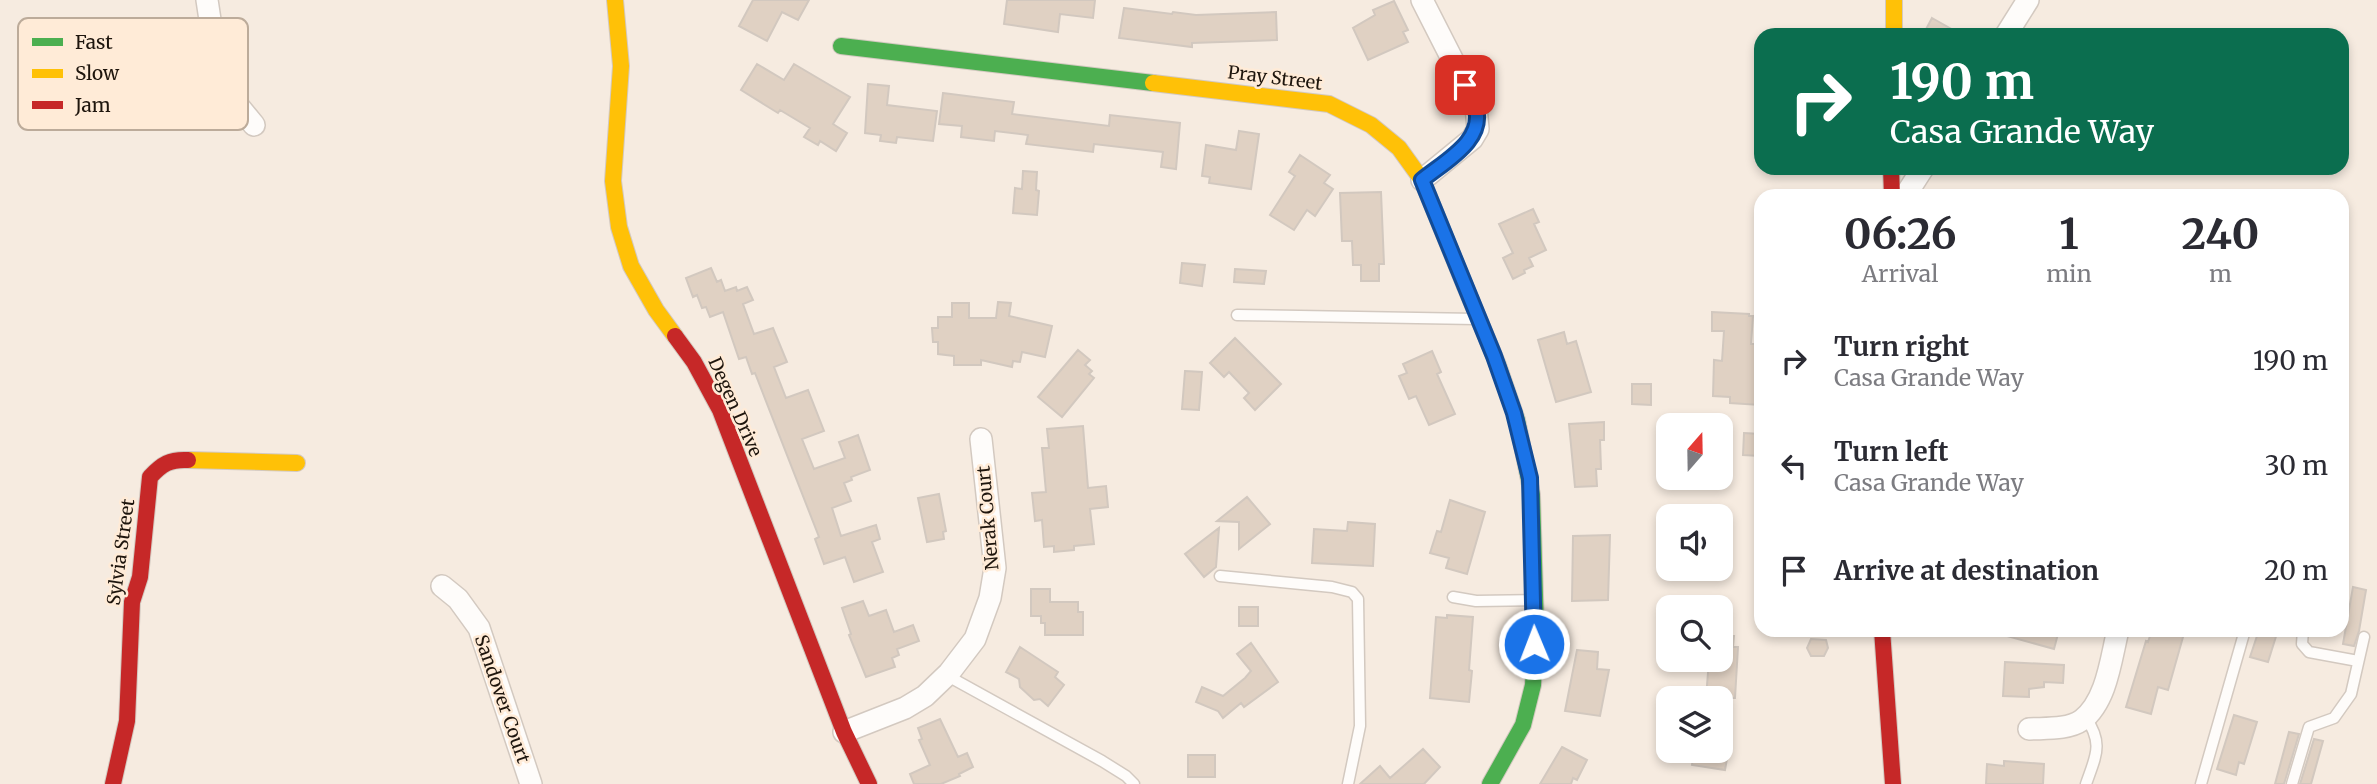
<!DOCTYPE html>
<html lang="en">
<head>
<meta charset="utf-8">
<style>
  :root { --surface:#fff; --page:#f2f2f3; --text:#2b2b33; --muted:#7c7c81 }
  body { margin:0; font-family:Merriweather,serif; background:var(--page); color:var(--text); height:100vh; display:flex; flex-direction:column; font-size:26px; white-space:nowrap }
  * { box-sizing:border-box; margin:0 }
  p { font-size:23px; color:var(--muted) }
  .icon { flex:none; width:38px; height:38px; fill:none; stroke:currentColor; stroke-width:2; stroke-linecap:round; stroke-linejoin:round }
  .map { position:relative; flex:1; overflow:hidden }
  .side { position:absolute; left:1754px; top:189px; width:595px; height:448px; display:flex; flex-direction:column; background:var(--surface); border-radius:21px; box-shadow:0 4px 10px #0003 }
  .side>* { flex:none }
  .banner { position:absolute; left:1754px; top:28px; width:595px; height:147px; border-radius:21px; box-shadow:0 4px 10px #0003; background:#0b6e4f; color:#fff; overflow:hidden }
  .needle { width:46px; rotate:20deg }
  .buttons { position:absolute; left:1656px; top:413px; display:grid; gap:14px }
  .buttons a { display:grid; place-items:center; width:77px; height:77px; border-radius:14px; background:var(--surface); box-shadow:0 4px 10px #0003; font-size:35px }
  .pin { position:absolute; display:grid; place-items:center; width:60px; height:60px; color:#fff; margin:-30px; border-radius:14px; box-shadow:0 4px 10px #0006 }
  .me { position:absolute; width:77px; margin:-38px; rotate:359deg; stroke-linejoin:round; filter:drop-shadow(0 0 5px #0008) }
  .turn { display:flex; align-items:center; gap:24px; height:147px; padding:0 21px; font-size:32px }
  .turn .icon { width:91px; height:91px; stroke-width:2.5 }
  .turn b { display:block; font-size:49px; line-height:60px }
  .eta { display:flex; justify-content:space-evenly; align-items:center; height:119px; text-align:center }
  .eta b { font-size:42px; font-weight:700; line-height:49px }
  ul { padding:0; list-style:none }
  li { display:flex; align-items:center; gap:21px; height:105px; padding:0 21px }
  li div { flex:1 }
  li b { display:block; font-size:26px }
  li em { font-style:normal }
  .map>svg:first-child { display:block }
  .building { fill:#e0d1c3; stroke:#d2c8bf; stroke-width:2 }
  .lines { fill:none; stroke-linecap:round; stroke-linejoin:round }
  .lane-casing { stroke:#d3c9c0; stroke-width:13 }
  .street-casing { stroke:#d3c9c0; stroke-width:24 }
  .fast-casing { stroke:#d3c9c0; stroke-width:18 }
  .slow-casing { stroke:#d3c9c0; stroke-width:18 }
  .jam-casing { stroke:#d3c9c0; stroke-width:18 }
  .lane { stroke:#fefcfa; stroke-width:10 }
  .street { stroke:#fefcfa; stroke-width:21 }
  .fast { stroke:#4caf50; stroke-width:16 }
  .slow { stroke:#ffc107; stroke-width:16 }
  .jam { stroke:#c62828; stroke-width:16 }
  .route-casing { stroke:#114b97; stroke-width:18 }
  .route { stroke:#1a73e8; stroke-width:12 }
  .labels { text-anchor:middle; stroke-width:5; stroke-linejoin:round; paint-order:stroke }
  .street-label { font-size:18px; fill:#1e150d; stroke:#ffebd7 }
  .key { fill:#ffebd7; stroke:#bcab9a; stroke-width:2 }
  .key-label { font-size:19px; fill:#1e150d }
</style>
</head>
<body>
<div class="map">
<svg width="2377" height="784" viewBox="0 0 2377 784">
  <rect width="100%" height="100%" fill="#f6ebe0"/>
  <path class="building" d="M753,0h56l-11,20 -16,-8 -15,29 -28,-15z
    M1007,0h88l-2,18 -33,-4 -2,18 -54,-8z
    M1394,1l14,29 -5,2 5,10 -40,18 -15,-32 22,-13 -2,-5z
    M1124,8l48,6 1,-2 23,3 80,-3 1,28 -85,3v4l-73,-9z
    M1932,18l30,17h-39z
    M757,64l27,16 10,-16 56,33 -17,27 14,9 -11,18 -16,-10 -2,4 -14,-8 6,-9 -30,-18 -2,3 -37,-23z
    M868,84l21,2 -2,19 50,6 -4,30 -36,-4 -1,6 -16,-2 1,-6 -16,-2z
    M943,93l71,9 -2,12 97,12 1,-11 70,8 -4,46 -15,-2 2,-15 -69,-8 -1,8 -67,-8 2,-9 -33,-4 -1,10 -33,-4 1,-11 -23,-2z
    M1239,131l20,3 -8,55 -42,-6 1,-6 -8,-1 4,-31 30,5z
    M1300,155l30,20 -6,8 9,6 -18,27 -8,-6 -13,20 -24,-15 25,-39 -6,-4z
    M1023,171l14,1 -1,18 3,1 -2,24 -24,-2 2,-25 7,1z
    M1381,192l3,72h-5v17h-18v-16h-8l-1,-24h-10l-2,-48z
    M1533,209l6,13 -5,2 12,26 -17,8 4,8 -9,4 1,3 -12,6 -10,-21 10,-5 -14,-29z
    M1182,263l23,2 -3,21 -22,-3z
    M711,268l6,14 4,-2 4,11 11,-4 1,4 10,-4 6,13 -10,4 11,30 19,-6 14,34 -13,5 12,31 22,-8 16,41 -22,8 12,30 31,-11 -6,-16 19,-7 12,35 -19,7 1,3 -8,3 7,18 -19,7 9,28 35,-11 4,14 -8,3 11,30 -29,10 -9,-25 -21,7 -9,-25 4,-2 -64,-164 -3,1 -6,-17 -7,2 -16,-47 -13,5 -4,-10 -4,1 -5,-13 -4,2 -7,-19z
    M1235,269l31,2 -2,13 -30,-2z
    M998,302l13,1 -2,13 43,10 -7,31 -23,-5 -2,10 -7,-1 -1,6 -31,-7v5h-27v-9l-16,-2v-12h-5l-1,-14h6v-11h14v-14h17v15h27z
    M1712,312l37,2v2h4l-2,28h9v61l-30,-2v-6l-17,-1 1,-36 8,1 2,-30h-12z
    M1564,332l3,12 9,-3 15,51 -35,10 -18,-62z
    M1235,338l46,46 -26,26 -11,-12 5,-5 -20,-21 -5,5 -14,-14z
    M1078,350l12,10 -5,5 7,6 -3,3 5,4 -32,39 -24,-20z
    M1432,351l9,21 -4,2 18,40 -26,11 -13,-29 -7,3 -10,-23 8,-3 -4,-9z
    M1185,371l17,1 -3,38 -17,-1z
    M1632,384h19v21l-19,-1z
    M1604,422v18h-4l1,29h-5l1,17 -22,1 -6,-63z
    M1083,426l5,62 18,-2 2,21 -18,2 4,35 -20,2v4l-20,2v-6l-10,1 -2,-27 -7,1 -3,-28 14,-1 -4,-44h7l-2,-19z
    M1744,433l16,1v22l-17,-1z
    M939,494l7,37 -3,1 1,7 -17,3 -9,-44z
    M1247,497l23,27 -31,25v-27l-22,-1z
    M1450,500l35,12 -18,62 -21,-6 3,-10 -19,-5 7,-22 4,1z
    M1348,522l27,2 -2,42 -61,-3 2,-34 33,2z
    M1219,528l-3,39 -12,10 -19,-23z
    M1610,535l-2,65 -36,1 1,-65z
    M2353,587l13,3 -7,41 -5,15 -11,-2z
    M1031,589h19v13h28v10h5v23h-38v-12h-4v-7h-10z
    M863,601l6,15 17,-6 8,22 19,-7 6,16 -22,8 2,6 -7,3 3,9 -29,10 -17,-42 2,-1 -9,-26z
    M1239,607h19v19h-19z
    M1447,615l26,2 -4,53 3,1 -3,31 -39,-4 6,-81 11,1z
    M2001,630h58l-5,19 -54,-15z
    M2152,630h33l-17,60 -10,-3 -7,27 -25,-7 20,-66 2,1z
    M2259,630h19l-10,32 -18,-5z
    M1720,636h14l-1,11h5l-3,51h-29l3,-38h11z
    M1811,639l15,1 2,8 -4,8h-13l-4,-8z
    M1251,643l27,39 -34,25 -3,-4 -18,15 -5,-7 -22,-9 6,-15 21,9 22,-18 6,-7 -14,-17z
    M1020,647l38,25 -3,5 9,8 -16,21 -8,-7 -6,1 -14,-13 -1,-8 -13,-7z
    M1577,650l21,2 -1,17 12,1 -9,46 -35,-5z
    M2005,662l59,3 -1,18 -19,-1v5l-15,2v8l-26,-1z
    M2234,715l23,7 -13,42 -5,-2 -3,13 -19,-6z
    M940,719l18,38 9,-4 6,14 -14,7 1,2 -19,8h-27l-4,-10 20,-9 -11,-25 3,-1 -4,-11z
    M2289,732l10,2 -15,50h-9z
    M2314,739l9,2 -12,43h-11z
    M1562,747l25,13 -10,20 -4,-2 -2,6h-31z
    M1423,749l17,18 -16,17h-64l20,-18 10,12z
    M1694,751h28l6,2 -3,17 -33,-5z
    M1188,755h27v22h-27z
    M2004,761l40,3 -1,20h-57l1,-20 17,2z"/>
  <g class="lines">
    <g class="lane-casing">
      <path id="lane" d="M1237,315l239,4
        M1220,576l112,11 20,5 6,7 2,127 -12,58
        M1453,597l23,4 58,-1
        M2303,630l-1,14 7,8 49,9
        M946,675l156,86 24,15 8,8
        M2085,716c19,28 11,39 1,68
        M2201,784l44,-154
        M2292,784l17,-57 25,-9 17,-24 13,-57"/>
    </g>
    <g class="street-casing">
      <path id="street" d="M207,0l10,66 14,31 23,28
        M2006,35l22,-35
        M1422,180l50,-41 6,-10 -2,-23 -54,-106
        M1905,196l18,-28
        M442,586l16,13 21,29 52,156
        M2029,729c16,-1 39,1 53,-9 25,-19 29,-62 36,-90
        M844,732l61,-24 20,-12 24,-23 26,-34 15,-41 5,-30 -14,-129"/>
    </g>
    <g class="fast-casing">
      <path id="fast" d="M841,46l312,37
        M1465,286l33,79 19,55 15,75 4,133 -3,57 -10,40 -33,59"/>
    </g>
    <g class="slow-casing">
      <path id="slow" d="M615,0l6,66 -8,115 6,46 12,39 25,44 19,26
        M1894,0v35
        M1153,83l176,21 42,21 28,23 23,32 43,106
        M188,460l109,3"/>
    </g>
    <g class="jam-casing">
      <path id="jam" d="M1891,168l1,28
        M675,336l19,26 26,48 124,322 25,52
        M1882,630l11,154
        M113,784l14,-63 5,-119 8,-25 10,-100c12,-13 20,-18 38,-17"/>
    </g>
    <use href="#lane" class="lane"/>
    <use href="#street" class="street"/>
    <use href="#fast" class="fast"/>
    <use href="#slow" class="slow"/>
    <use href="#jam" class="jam"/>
  </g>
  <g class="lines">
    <g class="route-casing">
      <path id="route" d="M1465,85c4,6 8,13 10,20 12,35 -30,56 -53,75l72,176 20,57 16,65 4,166"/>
    </g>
    <use href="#route" class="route"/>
  </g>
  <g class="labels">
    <g class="street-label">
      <text transform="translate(1275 78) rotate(7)" y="6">Pray Street</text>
      <text transform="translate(735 407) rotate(66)" y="6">Degen Drive</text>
      <text transform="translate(988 518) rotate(-95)" y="6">Nerak Court</text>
      <text transform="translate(121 552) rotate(-82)" y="6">Sylvia Street</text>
      <text transform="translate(502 699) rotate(71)" y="6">Sandover Court</text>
    </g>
  </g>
  <rect x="18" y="18" width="230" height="112" rx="10" class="key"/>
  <rect x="32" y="38" width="31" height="8" fill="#4caf50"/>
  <rect x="32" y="69" width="31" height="9" fill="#ffc107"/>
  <rect x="32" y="101" width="31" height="8" fill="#c62828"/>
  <g class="key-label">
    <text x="75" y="49">Fast</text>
    <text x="75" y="80">Slow</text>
    <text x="75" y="112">Jam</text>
  </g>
</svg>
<div class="buttons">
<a><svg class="needle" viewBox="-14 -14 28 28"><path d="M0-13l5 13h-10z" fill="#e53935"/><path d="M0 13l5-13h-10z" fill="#7c7c81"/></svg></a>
<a><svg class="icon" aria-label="sound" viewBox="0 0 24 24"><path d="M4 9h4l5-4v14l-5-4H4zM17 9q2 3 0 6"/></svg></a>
<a><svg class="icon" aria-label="search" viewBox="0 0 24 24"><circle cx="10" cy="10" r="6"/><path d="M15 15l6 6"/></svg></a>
<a><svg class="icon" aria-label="layers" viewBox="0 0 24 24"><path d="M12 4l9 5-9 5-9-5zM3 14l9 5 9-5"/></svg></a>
</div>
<div class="pin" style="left:1465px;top:85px;background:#d93025"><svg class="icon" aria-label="arrive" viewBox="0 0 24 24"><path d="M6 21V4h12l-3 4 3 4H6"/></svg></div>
<svg class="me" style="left:1534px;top:644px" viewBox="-20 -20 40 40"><circle r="17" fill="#1a73e8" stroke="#fff" stroke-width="3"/><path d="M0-11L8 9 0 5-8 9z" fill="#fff"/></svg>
<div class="banner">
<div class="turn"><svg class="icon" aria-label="right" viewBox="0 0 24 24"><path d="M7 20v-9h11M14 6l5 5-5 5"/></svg><div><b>190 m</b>Casa Grande Way</div></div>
</div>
<section class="side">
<div class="eta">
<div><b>06:26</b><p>Arrival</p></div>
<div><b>1</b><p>min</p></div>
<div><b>240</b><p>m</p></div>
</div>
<ul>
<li><svg class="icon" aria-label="right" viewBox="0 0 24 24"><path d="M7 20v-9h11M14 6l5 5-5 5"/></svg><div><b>Turn right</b><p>Casa Grande Way</p></div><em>190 m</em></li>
<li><svg class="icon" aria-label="left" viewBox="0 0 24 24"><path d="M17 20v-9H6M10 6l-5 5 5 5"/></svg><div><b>Turn left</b><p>Casa Grande Way</p></div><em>30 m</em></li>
<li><svg class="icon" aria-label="arrive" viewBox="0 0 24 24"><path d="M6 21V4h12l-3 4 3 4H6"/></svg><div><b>Arrive at destination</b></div><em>20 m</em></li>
</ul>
</section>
</div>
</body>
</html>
